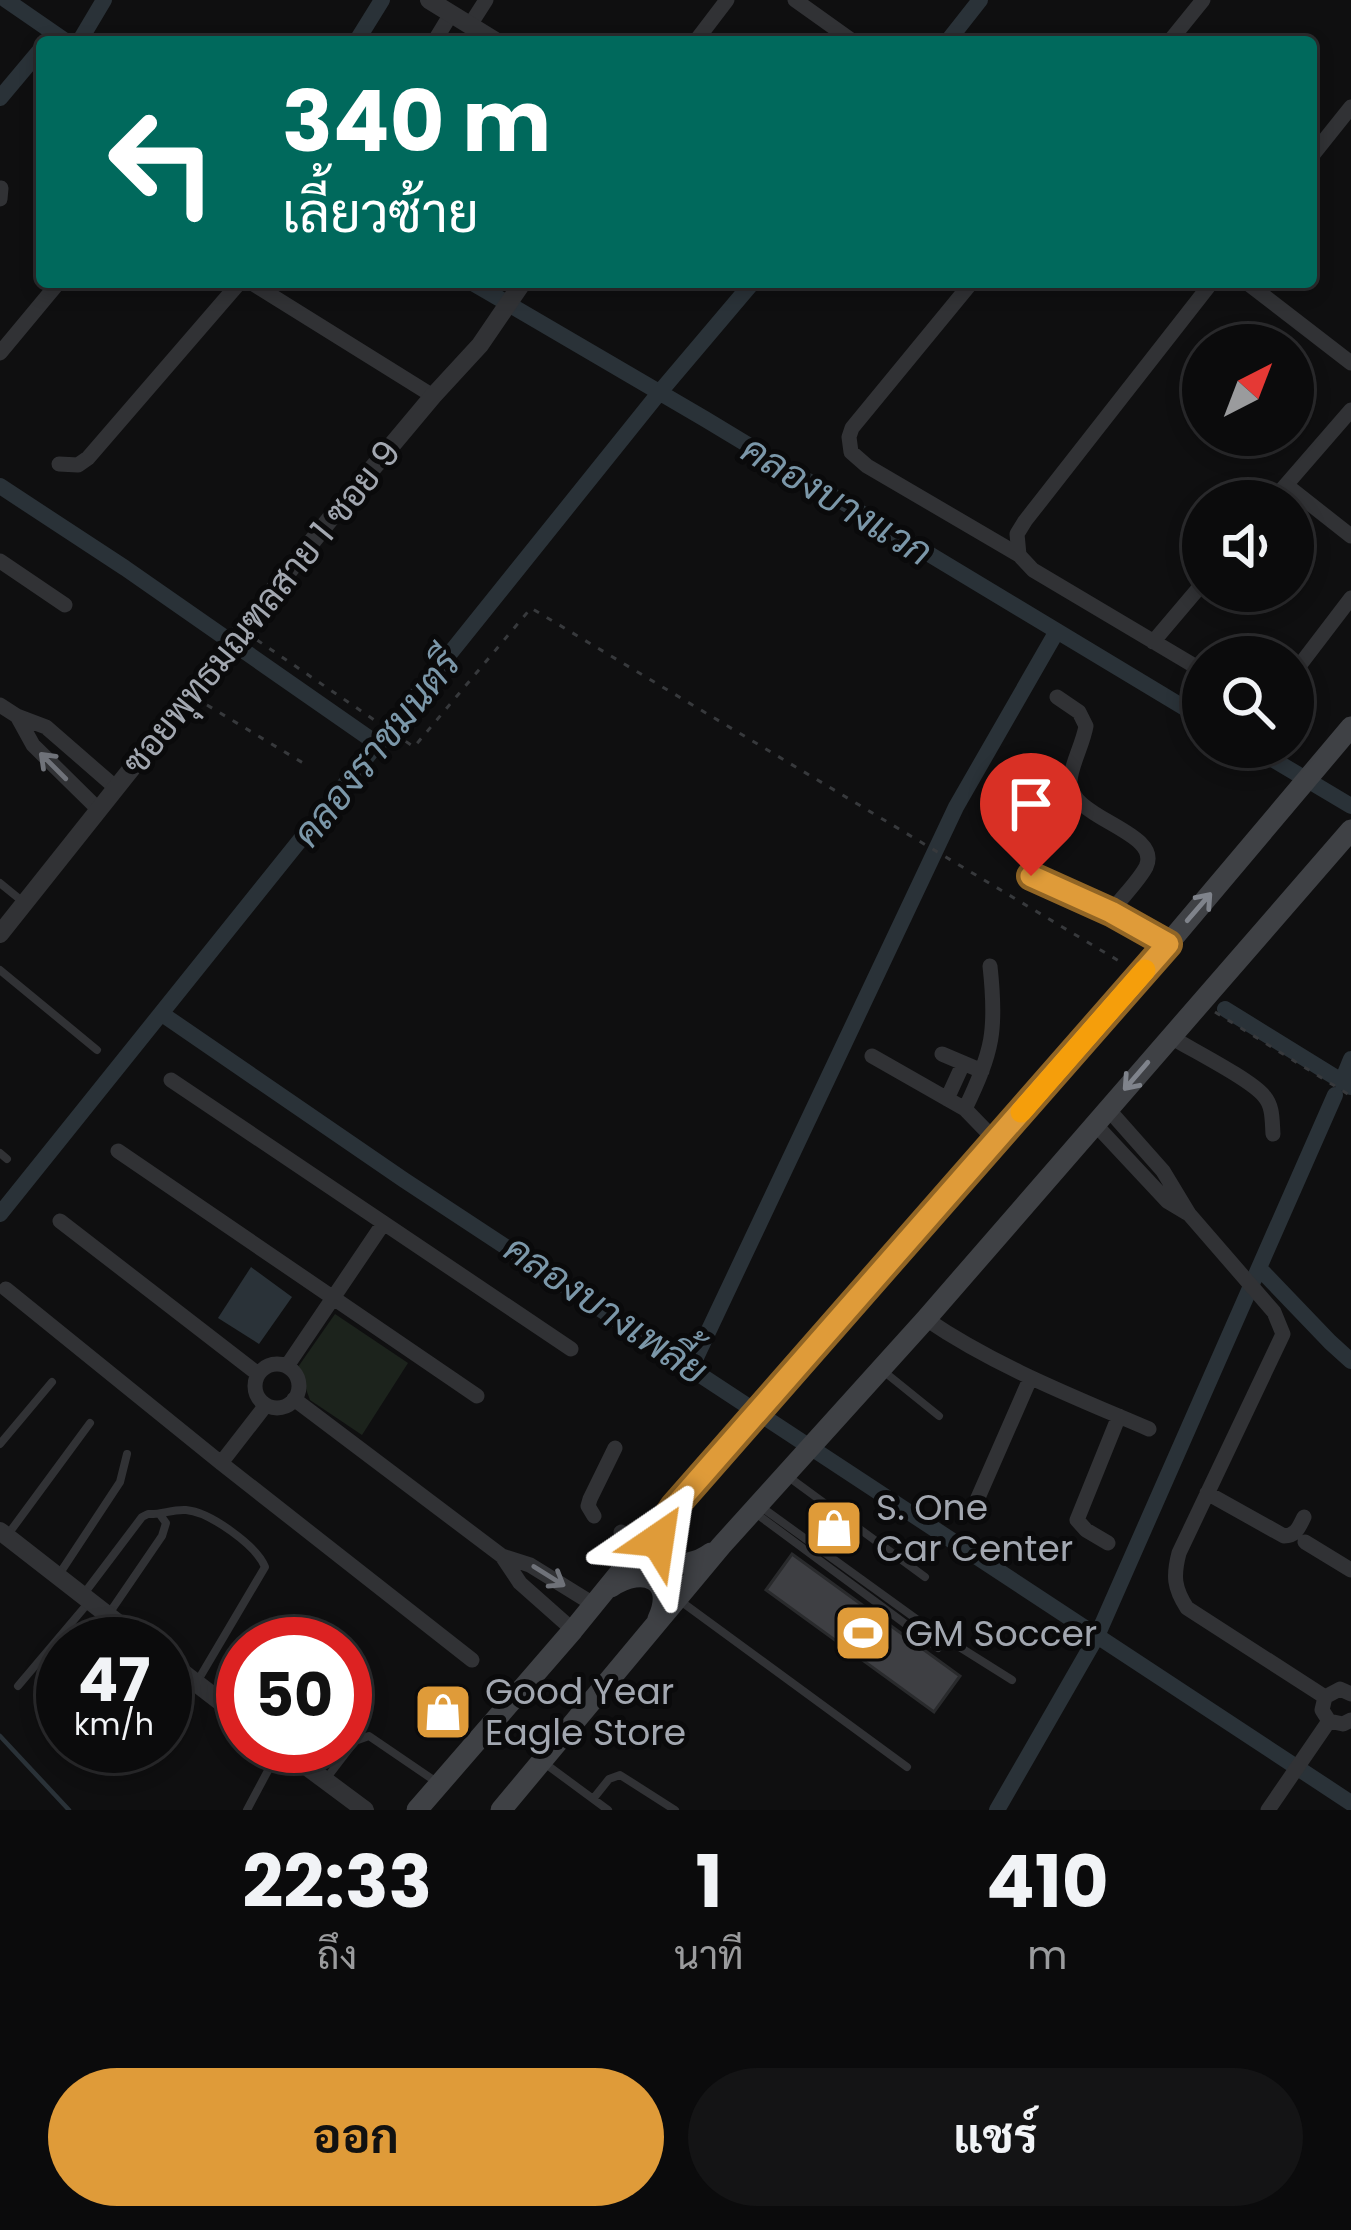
<!DOCTYPE html>
<html lang="th">
<head>
<meta charset="utf-8">
<style>
  :root { --surface:#0b0b0c; --page:#141415; --text:#f1f3f6; --muted:#9a9b9d; --line:#2b2b2d; --accent:#df9b39 }
  body { margin:0; font-family:Poppins,Sarabun,sans-serif; background:var(--page); color:var(--text); height:100vh; display:flex; flex-direction:column; font-size:45px; white-space:nowrap }
  * { box-sizing:border-box; margin:0 }
  p { font-size:39px; color:var(--muted) }
  .icon { flex:none; width:66px; height:66px; fill:none; stroke:currentColor; stroke-width:2; stroke-linecap:round; stroke-linejoin:round }
  .map { position:relative; height:1810px; overflow:hidden }
  .panel { display:flex; flex-direction:column; background:var(--surface); flex:1 }
  .panel>* { flex:none }
  .hud { position:absolute; left:36px; top:36px; width:1281px; height:252px; border-radius:12px; box-shadow:0 6px 18px #0003,0 0 0 3px var(--line); background:#00695c; color:#fff; overflow:hidden }
  .needle { width:78px; rotate:42deg }
  .buttons { position:absolute; left:1182px; top:324px; display:grid; gap:24px }
  .buttons a { display:grid; place-items:center; width:132px; height:132px; border-radius:50%; background:var(--surface); box-shadow:0 6px 18px #0003,0 0 0 3px var(--line); font-size:60px }
  .speed { position:absolute; left:36px; top:1617px; display:flex; gap:24px; font-size:60px; font-weight:700; text-align:center }
  .speed>* { display:grid; place-content:center; width:156px; height:156px; border-radius:50%; background:var(--surface); box-shadow:0 6px 18px #0003,0 0 0 3px var(--line); line-height:1 }
  .speed small { font-size:30px; font-weight:400 }
  .speed .limit { border:18px solid #d22; background:#fff; color:#111 }
  .pin { position:absolute; display:grid; place-items:center; width:102px; height:102px; color:#fff; margin:-123px -51px; border-radius:50% 50% 50% 0; rotate:-45deg; box-shadow:0 0 12px #0007 }
  .pin .icon { rotate:45deg }
  .me { position:absolute; width:132px; margin:-66px; rotate:32deg; stroke-linejoin:round; filter:drop-shadow(0 0 9px #0008) }
  .turn { display:flex; align-items:center; gap:42px; height:252px; padding:0 48px; font-size:54px }
  .turn .icon { width:156px; height:156px; stroke-width:2.5 }
  .turn b { display:block; font-size:84px; line-height:102px }
  .eta { display:flex; justify-content:space-evenly; align-items:center; height:204px; text-align:center }
  .eta b { font-size:72px; font-weight:700; line-height:84px }
  .primary-button { display:flex; gap:24px; margin-top:auto; padding:24px 48px }
  .primary-button a { flex:1; height:138px; border-radius:72px; background:var(--accent); color:#111; font-size:48px; font-weight:700; line-height:138px; text-align:center }
  .primary-button a+a { background:var(--page); color:var(--text) }
  .map>svg:first-child { display:block }
  .green { fill:#1c231c }
  .water { fill:#2a3238 }
  .lines { fill:none; stroke-linecap:round; stroke-linejoin:round }
  .stream { stroke:#2a3238; stroke-width:4.5 }
  .canal { stroke:#2a3238; stroke-width:16 }
  .building { fill:#3e3f43; stroke:#292a2c; stroke-width:3 }
  .path { stroke:#37393c; stroke-width:3; stroke-dasharray:6 9; stroke-linecap:butt }
  .service { stroke:#313235; stroke-width:8 }
  .minor { stroke:#313235; stroke-width:15 }
  .tertiary { stroke:#313235; stroke-width:18 }
  .secondary { stroke:#3f4145; stroke-width:21 }
  .oneway { stroke:#6f7279 }
  .oneway2 { stroke:#7f838b }
  .route-casing { stroke:#916525; stroke-width:30 }
  .route { stroke:#df9b39; stroke-width:21 }
  .slow { stroke:#f59e0b; stroke-width:21 }
  .labels { text-anchor:middle; stroke-width:10; stroke-linejoin:round; paint-order:stroke }
  .street-label { font-size:36px; fill:#a2a7b0; stroke:#0a0a0b }
  .poi-label { font-size:36px; fill:#a2a7b0; stroke:#0a0a0b; text-anchor:start }
  .water-label { font-size:39px; font-style:italic; fill:#7b97a9; stroke:#0a0a0b }
</style>
</head>
<body>
<div class="map">
<svg width="1351" height="1810" viewBox="0 0 1351 1810">
  <rect width="100%" height="100%" fill="#0f0f10"/>
  <path class="green" d="M335,1314l73,49 -46,72 -52,-35 -12,-33z"/>
  <path class="water" d="M251,1267l41,30 -33,47 -41,-26z"/>
  <g class="lines">
    <path class="stream" d="M0,1736l69,74"/>
    <path class="canal" d="M6,0l61,42
      M79,42l25,-42
      M356,42l26,-42
      M947,42l33,-42
      M0,98l42,-50
      M471,282l234,137 498,300
      M0,486l125,82 254,177
      M1252,747l99,59
      M1225,1009l126,78
      M162,1014l242,166 947,623
      M1342,1081l9,-22
      M0,1214l659,-821 94,-111
      M1259,1268l71,74 21,19
      M691,1368l265,-561 101,-176
      M997,1810l100,-174 238,-541"/>
  </g>
  <path class="building" d="M792,1554l168,122 -26,36 -168,-122z"/>
  <g class="lines">
    <path class="path" d="M257,640l157,107 117,-139 593,356
      M207,705l101,61
      M1215,1012l136,84"/>
    <path class="service" d="M0,883l22,18
      M0,970l97,80
      M0,1153l7,6
      M882,1370l57,46
      M0,1444l52,-62
      M786,1475l139,102
      M760,1506l166,120 86,54
      M754,1512l184,136
      M9,1533l81,-110
      M58,1576l62,-94 7,-28
      M83,1595l59,-78 6,-3c13,1 24,-5 38,-4 24,2 71,36 79,57l-68,115
      M679,1600l228,167
      M108,1615l54,-79 4,-13 -5,-7
      M18,1686l71,-84
      M543,1762l65,48
      M326,1779l29,-38 14,-5 69,47
      M593,1799l16,-20 11,-4 55,35
      M247,1810l33,-62"/>
    <path class="minor" d="M795,0l59,42
      M470,25l16,-25
      M434,42l17,-28
      M695,42l32,-42
      M1169,42l34,-42
      M1311,157l40,-50
      M0,199l1,-11
      M250,282l183,114
      M972,282l-120,146 -3,9 2,15 16,14 152,89 14,15 170,101
      M1246,282l105,81
      M0,353l59,-71
      M59,464l19,1 10,-7 152,-176
      M1286,485l65,51
      M1272,501l79,-91
      M1019,555l-2,-21 8,-13 187,-239
      M0,561l65,44
      M1153,642l50,-59
      M1293,674l58,-76
      M1057,697l22,15 7,14c-3,18 -15,39 -16,55 -2,38 93,50 76,86 -8,15 -25,31 -35,45
      M0,705l17,11 29,11 69,60
      M17,716l16,29 65,64
      M1031,876l80,36 57,32
      M990,966c7,64 3,85 -25,143l31,32
      M1171,1037c21,13 79,42 93,59 9,10 8,24 9,38
      M942,1054l40,17
      M872,1056l93,53
      M171,1080l400,269
      M947,1099l16,-35
      M1108,1109l55,62 26,43 85,98 9,22 -104,219c-6,23 -5,35 8,55l138,89
      M1095,1124l72,77 20,12
      M118,1151l359,245
      M60,1221l198,153
      M6,1289l215,174 251,197
      M926,1319c69,47 146,77 223,110
      M255 1386a22 22 0 1 1 44 0a22 22 0 1 1-44 0Z
      M287,1366l96,-142
      M294,1399l208,157 28,9 63,39
      M221,1463l45,-58
      M1207,1493l77,43c12,0 15,-9 20,-19
      M977,1500l53,-121
      M594,1516l-6,-10 2,-7 25,-51
      M621,1532l20,13
      M1305,1542l46,28
      M1108,1543l-22,-13 -9,-10 42,-104
      M502,1556l18,27 53,47
      M1325,1697l-3,13 7,11 14,3 8,-4
      M1325,1697l15,-8 11,5
      M1268,1810l61,-89"/>
    <path class="tertiary" d="M429,0l68,42
      M0,934l330,-415 103,-123 47,-51 43,-63
      M0,1531l145,113
      M165,1659l78,60
      M279,1746l86,64"/>
    <path class="secondary" d="M664,1522c-19,38 17,53 47,31
      M611,1587c33,-22 65,-7 47,32
      M417,1810l156,-180 100,-123 495,-563 183,-217
      M501,1810l220,-264 205,-227 425,-489"/>
  </g>
  <defs><path id="oneway-shaft" d="M-6 0H5M1.5-3L5.5 0L1.5 3" fill="none" stroke-width="1.6" stroke-linecap="round" stroke-linejoin="round" transform="scale(3)"/></defs>
  <g class="oneway">
    <use href="#oneway-shaft" transform="translate(53 766) rotate(-135)"/>
    <use href="#oneway-shaft" transform="translate(549 1576) rotate(32)"/>
  </g>
  <g class="oneway2">
    <use href="#oneway-shaft" transform="translate(1199 907) rotate(-49)"/>
    <use href="#oneway-shaft" transform="translate(1136 1076) rotate(131)"/>
  </g>
  <g class="lines">
    <g class="route-casing">
      <path id="route" d="M658,1540l3,-14 13,-19 494,-563 -57,-32 -80,-36"/>
    </g>
    <use href="#route" class="route"/>
    <path class="slow" d="M1021,1112l124,-142"/>
  </g>
  <defs>
    <g id="shop-square" transform="scale(3)"><rect x="-9" y="-9" width="18" height="18" rx="4" fill="#df9b39" stroke="#0a0a0b"/><path d="M-5-2.5h2.3a2.7 3.5 0 0 1 5.4 0H5L5.5 6h-11ZM-1.5-2.5h3a1.5 2.3 0 0 0-3 0Z" fill="#fff"/></g>
    <g id="stadium-square" transform="scale(3)"><rect x="-9" y="-9" width="18" height="18" rx="4" fill="#df9b39" stroke="#0a0a0b"/><path d="M0-5a6.5 5 0 1 0 0 10a6.5 5 0 1 0 0-10ZM-3.5-1.8h7v3.6h-7Z" fill="#fff"/></g>
  </defs>
  <g fill-rule="evenodd">
    <use href="#shop-square" x="834" y="1528"/>
    <use href="#stadium-square" x="863" y="1633"/>
    <use href="#shop-square" x="443" y="1712"/>
  </g>
  <g class="labels">
    <g class="street-label">
      <text transform="translate(261 607) rotate(-51)" y="13">ซอยพุทธมณฑลสาย 1 ซอย 9</text>
    </g>
    <g class="poi-label">
      <text x="876" y="1520">S. One<tspan x="876" dy="41">Car Center</tspan></text>
      <text x="905" y="1646">GM Soccer</text>
      <text x="485" y="1704">Good Year<tspan x="485" dy="41">Eagle Store</tspan></text>
    </g>
    <g class="water-label">
      <text transform="translate(837 500) rotate(31)" y="14">คลองบางแวก</text>
      <text transform="translate(376 748) rotate(-51)" y="14">คลองราชมนตรี</text>
      <text transform="translate(606 1309) rotate(34)" y="14">คลองบางเพลี้ย</text>
    </g>
  </g>
</svg>
<div class="buttons">
<a><svg class="needle" viewBox="-14 -14 28 28"><path d="M0-13l5 13h-10z" fill="#e53935"/><path d="M0 13l5-13h-10z" fill="#9a9b9d"/></svg></a>
<a><svg class="icon" aria-label="sound" viewBox="0 0 24 24"><path d="M4 9h4l5-4v14l-5-4H4zM17 9q2 3 0 6"/></svg></a>
<a><svg class="icon" aria-label="search" viewBox="0 0 24 24"><circle cx="10" cy="10" r="6"/><path d="M15 15l6 6"/></svg></a>
</div>
<div class="speed"><div>47<small>km/h</small></div><div class="limit">50</div></div>
<div class="pin" style="left:1031px;top:876px;background:#d93025"><svg class="icon" aria-label="arrive" viewBox="0 0 24 24"><path d="M6 21V4h12l-3 4 3 4H6"/></svg></div>
<svg class="me" style="left:658px;top:1540px" viewBox="-20 -20 40 40"><path d="M0-17L14 15 0 8-14 15z" fill="#df9b39" stroke="#fff" stroke-width="4"/></svg>
<div class="hud">
<div class="turn"><svg class="icon" aria-label="left" viewBox="0 0 24 24"><path d="M17 20v-9H6M10 6l-5 5 5 5"/></svg><div><b>340 m</b>เลี้ยวซ้าย</div></div>
</div>
</div>
<section class="panel">
<div class="eta">
<div><b>22:33</b><p>ถึง</p></div>
<div><b>1</b><p>นาที</p></div>
<div><b>410</b><p>m</p></div>
</div>
<div class="primary-button"><a>ออก</a><a>แชร์</a></div>
</section>
</body>
</html>
